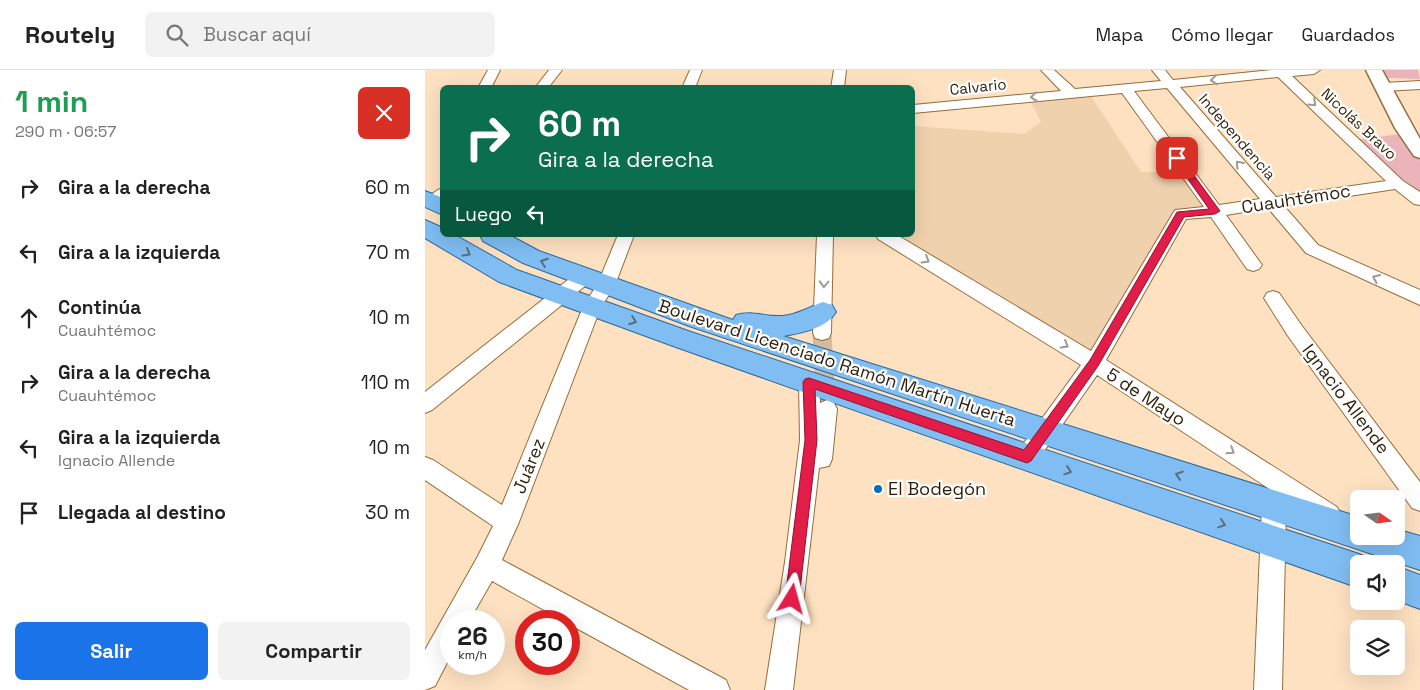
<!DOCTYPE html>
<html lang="es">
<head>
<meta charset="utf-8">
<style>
  :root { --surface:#fff; --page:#f2f2f2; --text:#222; --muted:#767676; --line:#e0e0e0; --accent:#1a73e8 }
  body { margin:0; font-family:"Space Grotesk",sans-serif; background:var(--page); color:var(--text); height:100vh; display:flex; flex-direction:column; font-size:19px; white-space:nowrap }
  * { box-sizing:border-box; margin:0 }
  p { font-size:16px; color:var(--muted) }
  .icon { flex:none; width:28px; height:28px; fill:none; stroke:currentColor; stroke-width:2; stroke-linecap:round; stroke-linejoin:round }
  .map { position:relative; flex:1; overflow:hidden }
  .sheet { display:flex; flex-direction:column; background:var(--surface); width:425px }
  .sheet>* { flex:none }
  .banner { position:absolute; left:15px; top:15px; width:475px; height:152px; border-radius:8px; box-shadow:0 5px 20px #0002; background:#0b6e4f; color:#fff; overflow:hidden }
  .needle { width:32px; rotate:104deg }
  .controls { position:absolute; left:925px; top:420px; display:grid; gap:10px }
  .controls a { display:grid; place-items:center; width:55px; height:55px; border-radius:8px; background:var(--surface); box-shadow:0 5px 20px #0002; font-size:25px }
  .speed { position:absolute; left:15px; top:540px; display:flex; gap:10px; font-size:25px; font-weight:700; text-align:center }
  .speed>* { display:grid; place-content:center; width:65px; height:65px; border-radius:50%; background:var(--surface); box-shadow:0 5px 20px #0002; line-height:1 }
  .speed small { font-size:12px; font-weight:400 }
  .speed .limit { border:8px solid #d22; background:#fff; color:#111 }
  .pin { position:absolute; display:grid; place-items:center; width:42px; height:42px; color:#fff; margin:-21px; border-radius:10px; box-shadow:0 2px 8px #0006 }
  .me { position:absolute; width:55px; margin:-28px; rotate:8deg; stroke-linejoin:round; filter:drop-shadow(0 0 4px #0008) }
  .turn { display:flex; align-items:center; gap:18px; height:105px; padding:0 15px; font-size:22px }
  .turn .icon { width:65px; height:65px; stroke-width:2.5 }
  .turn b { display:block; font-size:35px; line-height:42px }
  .then { display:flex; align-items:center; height:48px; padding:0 15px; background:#0003; gap:10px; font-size:19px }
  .round { display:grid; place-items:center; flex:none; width:52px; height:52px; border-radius:8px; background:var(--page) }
  .head { display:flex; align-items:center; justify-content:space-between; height:85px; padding:0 15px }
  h1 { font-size:30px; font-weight:700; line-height:38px; color:#1e9e55 }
  .cta { display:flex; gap:10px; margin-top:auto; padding:10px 15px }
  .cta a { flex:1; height:58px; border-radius:8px; background:var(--accent); color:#fff; font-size:20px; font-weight:700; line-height:58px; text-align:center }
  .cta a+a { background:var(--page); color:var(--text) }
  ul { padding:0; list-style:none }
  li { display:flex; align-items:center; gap:15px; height:65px; padding:0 15px }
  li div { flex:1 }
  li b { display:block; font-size:19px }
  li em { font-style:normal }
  header { display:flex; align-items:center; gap:30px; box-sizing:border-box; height:70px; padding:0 25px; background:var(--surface); border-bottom:1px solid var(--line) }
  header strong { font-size:24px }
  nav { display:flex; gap:28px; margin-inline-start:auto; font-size:18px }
  .search { width:350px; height:45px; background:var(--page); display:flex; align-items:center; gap:12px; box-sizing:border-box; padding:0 18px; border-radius:8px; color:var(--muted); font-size:19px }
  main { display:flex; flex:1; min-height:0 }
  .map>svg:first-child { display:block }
  .built { fill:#f0d1ad }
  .green { fill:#ebb4bb }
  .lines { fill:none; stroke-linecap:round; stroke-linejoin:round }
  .minor-tunnel { stroke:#d5ba9c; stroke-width:19; stroke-dasharray:19 9; stroke-linecap:butt }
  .minor-casing { stroke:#976c38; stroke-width:2 }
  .tertiary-casing { stroke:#976c38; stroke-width:3 }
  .primary-casing { stroke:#2b699b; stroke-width:2 }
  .minor { fill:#fff; fill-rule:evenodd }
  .tertiary { fill:#fff; fill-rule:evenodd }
  .primary { fill:#7fbdf2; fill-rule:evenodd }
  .oneway { stroke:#a19a8f }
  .oneway2 { stroke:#576e7c }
  .route { fill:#e11d48; stroke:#92132f }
  .poi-dot { fill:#096eba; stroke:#fff; stroke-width:2 }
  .labels { text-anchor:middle; stroke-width:4.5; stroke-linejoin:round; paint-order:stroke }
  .far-street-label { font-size:15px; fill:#2f1e07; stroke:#fff }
  .street-label { font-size:18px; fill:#2f1e07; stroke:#fff }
  .poi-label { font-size:18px; fill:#2f1e07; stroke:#fff; text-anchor:start }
</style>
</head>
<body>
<header>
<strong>Routely</strong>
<div class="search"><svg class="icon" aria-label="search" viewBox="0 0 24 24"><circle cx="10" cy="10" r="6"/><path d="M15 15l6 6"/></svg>Buscar aquí</div>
<nav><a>Mapa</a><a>Cómo llegar</a><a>Guardados</a></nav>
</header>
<main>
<section class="sheet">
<div class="head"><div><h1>1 min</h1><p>290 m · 06:57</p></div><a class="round" style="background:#d93025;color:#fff"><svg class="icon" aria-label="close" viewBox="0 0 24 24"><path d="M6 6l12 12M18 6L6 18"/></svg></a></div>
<ul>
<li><svg class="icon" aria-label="right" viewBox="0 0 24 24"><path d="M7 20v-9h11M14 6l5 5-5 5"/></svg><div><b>Gira a la derecha</b></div><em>60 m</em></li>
<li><svg class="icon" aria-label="left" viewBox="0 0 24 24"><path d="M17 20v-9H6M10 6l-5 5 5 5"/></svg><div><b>Gira a la izquierda</b></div><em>70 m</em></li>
<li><svg class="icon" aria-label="ahead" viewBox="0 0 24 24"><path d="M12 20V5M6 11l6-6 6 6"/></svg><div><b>Continúa</b><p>Cuauhtémoc</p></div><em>10 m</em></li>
<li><svg class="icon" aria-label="right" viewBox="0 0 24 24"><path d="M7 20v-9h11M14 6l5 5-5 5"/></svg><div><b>Gira a la derecha</b><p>Cuauhtémoc</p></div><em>110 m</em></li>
<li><svg class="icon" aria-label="left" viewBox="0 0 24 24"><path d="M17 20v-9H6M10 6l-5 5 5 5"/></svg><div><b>Gira a la izquierda</b><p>Ignacio Allende</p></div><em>10 m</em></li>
<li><svg class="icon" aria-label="arrive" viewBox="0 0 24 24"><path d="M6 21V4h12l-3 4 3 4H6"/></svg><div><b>Llegada al destino</b></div><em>30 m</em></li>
</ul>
<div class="cta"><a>Salir</a><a>Compartir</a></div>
</section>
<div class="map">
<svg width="995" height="620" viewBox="0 0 995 620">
  <rect width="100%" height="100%" fill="#fee1c1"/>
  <path class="built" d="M662,20l54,82 46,1 28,38 -34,1 -87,148 -200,-125h19v-109l111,8 17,-12 -13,-25z"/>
  <path class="green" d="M957,0h36l2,9 -32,-1z
    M976,64l19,27v33l-67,-54z"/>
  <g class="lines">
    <path class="minor-tunnel" d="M397,263l4,71"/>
    <g class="minor-casing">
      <path id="minor" d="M63,0h12l-9,18h-13z
        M124,0h13l-14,18h-13z
        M265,0h12l-7,18h-13z
        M409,0h12l-2,18h-13z
        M616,0h13l21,19 86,-8 -9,-11h13l8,10 99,-10h48l-6,4 -22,2 111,105 17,11v13l-6,-1 -19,-15 -111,17 34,39 102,45v15l-114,-52 -38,-45 -42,7 36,50 -3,4 -6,2 -6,-2 -36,-52 -25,2 -80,141 231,147 4,8 -4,8 -8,3 -8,-3 -224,-148 -62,89 -8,3 -8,-3 -3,-7 3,-7 62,-85 -203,-126 -2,-4h21l194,116 84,-141 29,-3 -82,-114 -209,20v-8l148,-14zM853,7l108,104 -110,16 -96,-110zM742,18l93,111 -41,6 -85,-114z
        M995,11v8l-36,2 -7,-4 7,-4z
        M18,118v15l-10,5 -6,-1 -2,-4c4,-6 10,-13 18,-15z
        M193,165h16l-19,50 -15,24 -81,213 -17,38 224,120 4,10h-41l-120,-66v-3h-5l-72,-40 -23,40h-18v34l-16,31 -10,4v-40l53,-94 15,-30 -68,-46v-23l8,3 69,45 81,-198 15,-24z
        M392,165h16l-2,98 -2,5 -7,2 -7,-2 -2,-5z
        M159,201l6,1 3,5 -3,5 -158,128 -7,3v-21l153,-120z
        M848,221l6,2 23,33 118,156v29l-8,-3 -124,-172 -24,-38 3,-5z
        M384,304l7,2 3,6 1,21 7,-3 7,3 3,6 -5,50 -3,7 -10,2 -26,222h-28l20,-128 15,-122 -1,-58 3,-6z
        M849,425l8,3 4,8 -4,184h-28l8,-184 4,-8z"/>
    </g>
    <g class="tertiary-casing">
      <path id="tertiary" d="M941,0h16l38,69v19l-6,-2 -19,-28z"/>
    </g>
    <g class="primary-casing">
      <path id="primary" d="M0,121l18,7v17l-18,-8z
        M0,150l18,8v7h12l62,35 174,62 668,222 12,5 2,5h-14v24l-686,-242 -174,-64 -74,-44z
        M55,165h29l30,16 194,69 3,-5c16,-5 30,2 46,1 15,-1 27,-9 41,-14l9,3 4,7c-10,17 -35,21 -53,24l576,181v19h37v-7l24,7v34l-731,-244 -166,-63 -40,-22z
        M971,496l24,9v34l-24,-9z"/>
    </g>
    <use href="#minor" class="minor"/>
    <use href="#tertiary" class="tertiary"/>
    <use href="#primary" class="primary"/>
  </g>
  <defs><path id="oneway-chevron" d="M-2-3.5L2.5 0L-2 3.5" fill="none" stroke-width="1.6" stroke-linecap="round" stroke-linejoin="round" transform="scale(1.25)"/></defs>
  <g class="oneway">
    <use href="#oneway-chevron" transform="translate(789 10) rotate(174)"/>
    <use href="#oneway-chevron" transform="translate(609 27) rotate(174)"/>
    <use href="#oneway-chevron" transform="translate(888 33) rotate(43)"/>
    <use href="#oneway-chevron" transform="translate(814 94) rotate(-131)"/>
    <use href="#oneway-chevron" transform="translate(501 190) rotate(31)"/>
    <use href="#oneway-chevron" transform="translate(951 208) rotate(-156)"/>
    <use href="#oneway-chevron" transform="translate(399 214) rotate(92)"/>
    <use href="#oneway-chevron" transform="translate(640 275) rotate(31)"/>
    <use href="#oneway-chevron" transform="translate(806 381) rotate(33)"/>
  </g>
  <g class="oneway2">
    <use href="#oneway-chevron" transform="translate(42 183) rotate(30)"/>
    <use href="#oneway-chevron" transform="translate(119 192) rotate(-160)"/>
    <use href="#oneway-chevron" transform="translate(208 251) rotate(20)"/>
    <use href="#oneway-chevron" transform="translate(643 401) rotate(19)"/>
    <use href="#oneway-chevron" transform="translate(754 405) rotate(-162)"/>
    <use href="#oneway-chevron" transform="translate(797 454) rotate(19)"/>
  </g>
  <path class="route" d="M752,85l3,1 40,55 -5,3 -31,3 -86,149 -67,95 -4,2 -212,-74 2,51 -18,159 -2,5 -5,2 -5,-2 -2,-5 20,-159 -2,-58 2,-3 4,-1 215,72 66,-90 87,-148 32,-3 -36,-51z"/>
  <circle class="poi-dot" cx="453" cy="419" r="5"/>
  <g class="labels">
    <g class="far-street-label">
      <text transform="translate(553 17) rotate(-6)" y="5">Calvario</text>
      <text transform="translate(934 54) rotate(43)" y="5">Nicolás Bravo</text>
      <text transform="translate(812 67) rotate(49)" y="5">Independencia</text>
    </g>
    <g class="street-label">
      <text transform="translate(871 129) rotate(-9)" y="6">Cuauhtémoc</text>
      <text transform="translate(412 293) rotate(18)" y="6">Boulevard Licenciado Ramón Martín Huerta</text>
      <text transform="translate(721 327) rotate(33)" y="6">5 de Mayo</text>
      <text transform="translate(921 329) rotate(53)" y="6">Ignacio Allende</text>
      <text transform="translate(104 396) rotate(-68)" y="6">Juárez</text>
    </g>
    <g class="poi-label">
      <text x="463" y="425">El Bodegón</text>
    </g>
  </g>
</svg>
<div class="controls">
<a><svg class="needle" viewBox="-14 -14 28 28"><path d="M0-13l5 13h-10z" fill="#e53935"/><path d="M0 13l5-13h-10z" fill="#767676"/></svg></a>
<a><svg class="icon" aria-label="sound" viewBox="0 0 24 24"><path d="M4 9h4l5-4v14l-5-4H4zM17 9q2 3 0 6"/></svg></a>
<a><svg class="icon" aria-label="layers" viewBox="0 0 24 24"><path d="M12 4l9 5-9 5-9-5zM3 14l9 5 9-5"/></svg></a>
</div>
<div class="speed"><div>26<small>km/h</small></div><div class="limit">30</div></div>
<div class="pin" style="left:752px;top:88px;background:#d93025"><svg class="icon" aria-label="arrive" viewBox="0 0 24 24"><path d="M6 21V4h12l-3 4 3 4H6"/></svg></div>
<svg class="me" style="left:367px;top:529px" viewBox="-20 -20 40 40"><path d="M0-17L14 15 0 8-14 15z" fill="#e11d48" stroke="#fff" stroke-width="4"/></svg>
<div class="banner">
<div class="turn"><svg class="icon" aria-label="right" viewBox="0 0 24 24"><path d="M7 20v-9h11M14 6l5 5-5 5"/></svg><div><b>60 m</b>Gira a la derecha</div></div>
<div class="then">Luego<svg class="icon" aria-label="left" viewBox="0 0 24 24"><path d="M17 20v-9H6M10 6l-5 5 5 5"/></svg></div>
</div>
</div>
</main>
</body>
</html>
